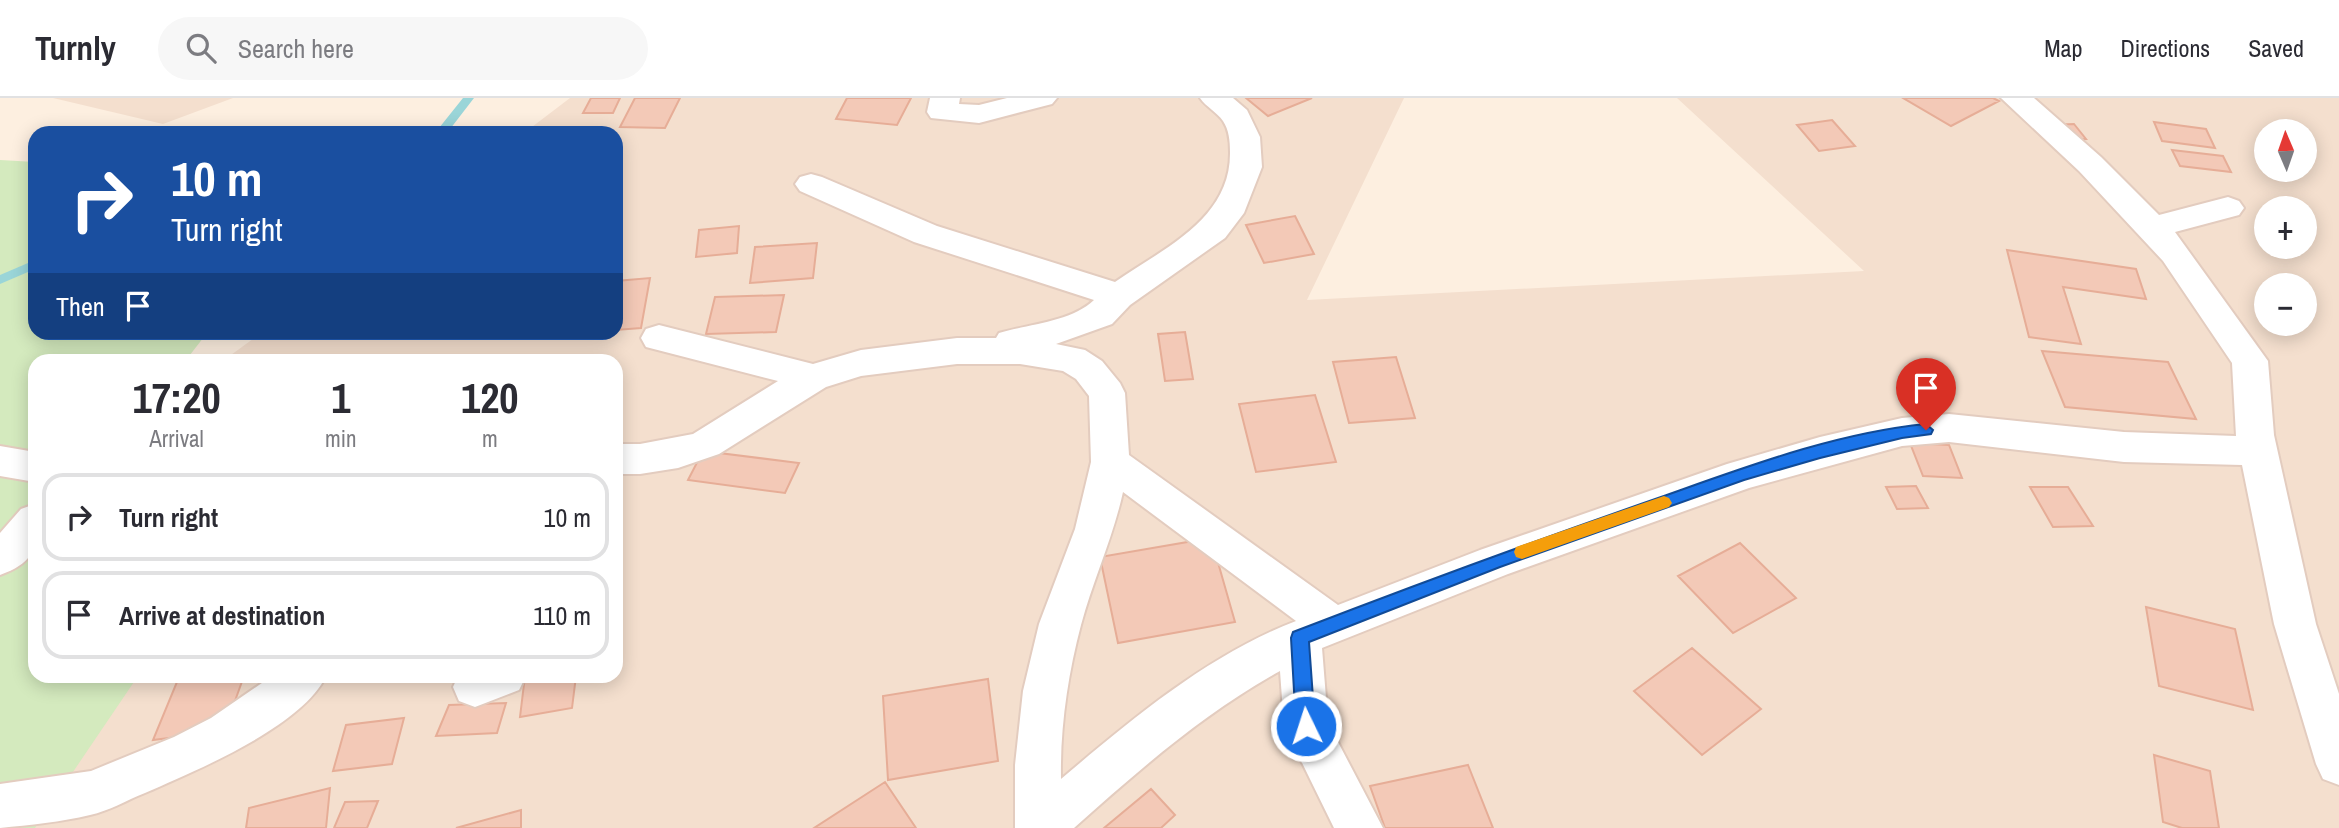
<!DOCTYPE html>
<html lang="en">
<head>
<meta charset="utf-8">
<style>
  :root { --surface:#fff; --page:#f7f7f7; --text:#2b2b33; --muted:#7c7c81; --line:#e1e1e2 }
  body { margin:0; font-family:"Archivo Narrow",sans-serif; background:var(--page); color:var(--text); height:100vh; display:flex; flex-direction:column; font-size:26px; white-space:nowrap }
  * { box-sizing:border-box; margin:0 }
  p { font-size:23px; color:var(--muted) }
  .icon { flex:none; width:38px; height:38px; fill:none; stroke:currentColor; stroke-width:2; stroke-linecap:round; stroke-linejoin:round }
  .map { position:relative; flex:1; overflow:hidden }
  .details { position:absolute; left:28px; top:256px; width:595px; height:329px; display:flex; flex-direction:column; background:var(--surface); border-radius:21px; box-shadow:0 4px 18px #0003 }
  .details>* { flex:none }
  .banner { position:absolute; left:28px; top:28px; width:595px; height:214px; border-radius:21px; box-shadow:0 4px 18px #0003; background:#1a4fa0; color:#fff; overflow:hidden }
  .needle { width:46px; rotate:358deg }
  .buttons { position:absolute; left:2254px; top:21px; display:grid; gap:14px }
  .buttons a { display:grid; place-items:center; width:63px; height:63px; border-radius:50%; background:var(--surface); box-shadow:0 4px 18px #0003; font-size:35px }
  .pin { position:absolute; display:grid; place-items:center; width:60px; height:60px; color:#fff; margin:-72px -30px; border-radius:50% 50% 50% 0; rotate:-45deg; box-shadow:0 0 7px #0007 }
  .pin .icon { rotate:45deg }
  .me { position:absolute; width:77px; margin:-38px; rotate:356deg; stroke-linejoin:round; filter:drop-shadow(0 0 5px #0008) }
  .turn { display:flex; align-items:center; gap:24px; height:147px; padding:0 28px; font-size:32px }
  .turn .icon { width:91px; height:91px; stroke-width:2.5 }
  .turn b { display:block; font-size:49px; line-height:60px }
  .then { display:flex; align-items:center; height:66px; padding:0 28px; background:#0003; gap:14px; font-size:26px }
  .eta { display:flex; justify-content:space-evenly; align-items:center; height:119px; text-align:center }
  .eta b { font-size:42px; font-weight:700; line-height:49px }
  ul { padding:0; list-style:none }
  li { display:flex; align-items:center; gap:21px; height:88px; margin:0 14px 10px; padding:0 14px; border:4px solid var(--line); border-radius:21px }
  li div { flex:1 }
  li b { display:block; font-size:26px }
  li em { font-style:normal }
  header { display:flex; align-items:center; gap:42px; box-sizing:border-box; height:98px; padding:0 35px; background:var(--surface); border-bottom:2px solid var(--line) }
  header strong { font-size:33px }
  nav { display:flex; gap:38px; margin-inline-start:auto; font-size:24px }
  .search { width:490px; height:63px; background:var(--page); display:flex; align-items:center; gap:18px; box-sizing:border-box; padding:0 24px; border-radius:38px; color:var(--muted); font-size:26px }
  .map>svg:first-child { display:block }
  .residential { fill:#f4dfce; fill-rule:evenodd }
  .green { fill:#d4eabe }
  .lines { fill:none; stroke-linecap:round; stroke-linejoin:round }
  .stream { fill:#9ad5d8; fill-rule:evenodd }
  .building { fill:#f3c9b7; stroke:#e6ad97; stroke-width:2 }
  .street-casing { stroke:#e3ccbf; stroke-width:4 }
  .street { fill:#fff; fill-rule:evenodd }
  .route { fill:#1a73e8; stroke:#114b97; stroke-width:2 }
  .slow { fill:#f59e0b }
</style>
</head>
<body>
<header>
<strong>Turnly</strong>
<div class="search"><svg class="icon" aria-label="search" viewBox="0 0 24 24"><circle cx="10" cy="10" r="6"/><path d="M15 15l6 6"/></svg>Search here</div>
<nav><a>Map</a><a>Directions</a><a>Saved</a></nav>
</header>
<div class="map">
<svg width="2339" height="730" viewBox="0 0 2339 730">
  <rect width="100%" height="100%" fill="#fdefe0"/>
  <path class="residential" d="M53,0h180l-70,26z
    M570,0h834l-97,202 557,-29 -187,-173h662v730h-2339v-415l35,263h581v-316h-392l37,-27 355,-1v-199h-92zM2266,33h39v39h-39zM2266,110h39v39h-39zM2266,187h39v39h-39z"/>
  <path class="green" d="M0,62l35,2v170l172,1 -21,27h-151v316h103l-103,152h-35z"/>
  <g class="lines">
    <path class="stream" d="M463,0h11l-27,35h-12z
      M35,162v9l-35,15v-9z"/>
  </g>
  <path class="building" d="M591,0h29l-7,15h-30z
    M635,0h45l-15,30 -45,-1z
    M847,0h64l-14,27 -61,-6z
    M1246,0h66l-44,18z
    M1903,0h90l6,3 -48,25z
    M1832,22l23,26 -36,5 -22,-26z
    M2154,24l52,7 9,19 -53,-7z
    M2074,26l12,15 -26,1 -11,-15z
    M2172,52l51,6 8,16 -51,-6z
    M1295,118l19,38 -50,9 -18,-38z
    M739,128l-2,27 -41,4 3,-27z
    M817,145l-4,35 -63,5 5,-36z
    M2007,152l129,19 10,30 -83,-12 18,57 -52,-7z
    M650,180l-9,50 -25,2v-49z
    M784,197l-8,37 -70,2 9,-37z
    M1185,234l8,47 -28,2 -7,-47z
    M2042,253l126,11 28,57 -131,-12z
    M1396,259l19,61 -66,5 -16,-61z
    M1315,297l21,67 -80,10 -17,-68z
    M1910,345l39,2 13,33 -39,-2z
    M703,353l96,12 -14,30 -97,-13z
    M1916,388l12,22 -31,1 -11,-22z
    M2030,389h38l25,39 -40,1z
    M1211,440l24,84 -117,21 -18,-86z
    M1740,445l56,55 -63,35 -55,-57z
    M2146,509l89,22 18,81 -94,-24z
    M1692,550l69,61 -59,46 -68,-64z
    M244,578l-20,55 -71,9 26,-63z
    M525,578h51l-4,32 -52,9z
    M988,581l10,82 -110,19 -5,-84z
    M506,605l-9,30 -61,3 13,-31z
    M404,620l-12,46 -59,7 13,-46z
    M2154,657l56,16 9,57h-37l-19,-6z
    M1468,667l25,63h-108l-15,-42z
    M885,684l31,46h-102z
    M330,690l-4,40h-80l3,-20z
    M1151,691l24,26 -14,13h-57z
    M378,703l-11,27h-33l11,-26z
    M521,712v18h-65z"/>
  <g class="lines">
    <g class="street-casing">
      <path id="street" d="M930,0h30l-1,6 20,1 28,-7h50l-5,6 -73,19 -48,-5 -4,-6z
        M1200,0h33l14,12 13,27 2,30 -18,46 -19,25 -95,67 -18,19 -56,20 29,6 17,11 18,22 5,10 4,62 209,150 142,-55 247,-86 93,-27 82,-19 47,-4 175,18 112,4 -4,-73 -69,-102 -84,-90 -78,-73h33l67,59 58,58 69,-18 11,4 5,7 -5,7 -64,17 93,129 6,74 42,189 23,70v91l-16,-6 -7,-15 -42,-140 -32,-159 -118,-3 -175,-20 -47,4 -153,42 -241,86 -186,74 6,75 55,105h-49l-50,-102 -4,-55c-76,42 -141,99 -206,157h-59v-63l8,-74 16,-67 36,-95 16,-67 -2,-66 -13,-17 -13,-8 -43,-7h-63l-96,12 -35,11 -107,67 -41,14 -38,6h-24v-30h24l53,-10 85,-53 -132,-34 -5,-9 5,-9 13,-4 154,39 48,-14 96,-12h39l3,-5c30,-9 72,-11 95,-33l-180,-58 -114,-51 -5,-7 5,-7 11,-3 11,3 115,49 178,56c49,-34 116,-63 115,-130 0,-11 -1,-22 -7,-31 -6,-9 -17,-14 -23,-23zM1123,394l173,129c-88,34 -164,98 -235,158 -1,-51 7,-105 20,-154 12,-45 32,-87 42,-133z
        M0,348l35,6v30l-35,-6z
        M35,406c0,38 7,56 -35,71v-42l21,-24z
        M272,578h54c-24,51 -131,95 -181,117 -18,7 -36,18 -55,22 -29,7 -60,10 -90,13v-44l91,-13 83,-34 37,-19z
        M458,578h68l-7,14 -44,17 -16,-6 -6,-14z"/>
    </g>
    <use href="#street" class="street"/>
  </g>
  <path class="route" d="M1926,326l7,6 -2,4 -29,4 -82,20 -76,22 -244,87 -191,75 6,84 -3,6 -6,3 -7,-3 -3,-6 -5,-88 2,-6c122,-47 244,-92 368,-135 85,-30 174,-64 265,-73z"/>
  <path class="slow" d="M1664,398l5,2 3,5 -3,4 -147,52 -6,-2 -2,-5 2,-5z"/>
</svg>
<div class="buttons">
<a><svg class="needle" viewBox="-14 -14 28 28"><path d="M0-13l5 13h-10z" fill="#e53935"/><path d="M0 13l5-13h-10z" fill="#7c7c81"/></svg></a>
<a>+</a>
<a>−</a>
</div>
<div class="pin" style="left:1926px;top:332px;background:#d93025"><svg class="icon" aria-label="arrive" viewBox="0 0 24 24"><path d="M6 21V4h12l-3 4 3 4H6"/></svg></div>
<svg class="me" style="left:1306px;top:628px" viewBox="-20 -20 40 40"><circle r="17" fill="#1a73e8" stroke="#fff" stroke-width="3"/><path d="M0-11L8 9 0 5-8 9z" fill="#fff"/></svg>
<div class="banner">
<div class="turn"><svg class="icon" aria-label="right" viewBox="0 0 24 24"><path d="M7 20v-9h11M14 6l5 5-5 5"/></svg><div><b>10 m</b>Turn right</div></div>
<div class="then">Then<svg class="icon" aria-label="arrive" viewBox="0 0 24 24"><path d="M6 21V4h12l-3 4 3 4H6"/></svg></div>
</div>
<section class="details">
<div class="eta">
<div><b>17:20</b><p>Arrival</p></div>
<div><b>1</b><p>min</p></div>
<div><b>120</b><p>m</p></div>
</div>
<ul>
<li><svg class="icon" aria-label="right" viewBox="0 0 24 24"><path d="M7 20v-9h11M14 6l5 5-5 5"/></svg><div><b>Turn right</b></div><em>10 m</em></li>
<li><svg class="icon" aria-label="arrive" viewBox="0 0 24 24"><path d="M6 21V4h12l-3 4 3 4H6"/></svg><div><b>Arrive at destination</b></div><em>110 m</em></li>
</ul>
</section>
</div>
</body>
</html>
